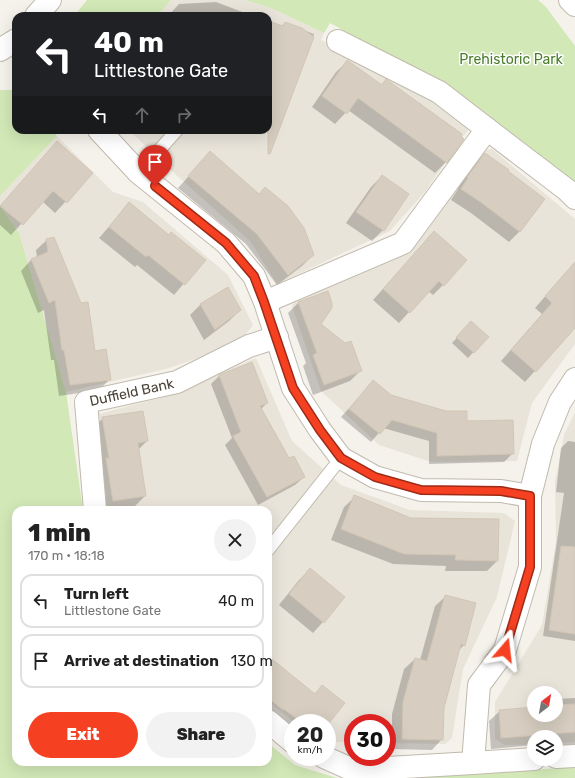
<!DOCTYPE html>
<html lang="en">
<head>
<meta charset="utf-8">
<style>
  :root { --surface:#fff; --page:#f2f2f2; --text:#222; --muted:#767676; --line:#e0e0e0; --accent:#f54022 }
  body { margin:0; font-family:Rubik,sans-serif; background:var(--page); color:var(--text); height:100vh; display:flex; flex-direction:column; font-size:15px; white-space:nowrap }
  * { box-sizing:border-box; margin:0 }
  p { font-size:13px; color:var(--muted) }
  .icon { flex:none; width:22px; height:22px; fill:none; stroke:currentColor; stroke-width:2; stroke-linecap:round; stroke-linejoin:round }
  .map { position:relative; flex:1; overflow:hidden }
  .sheet { position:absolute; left:12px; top:506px; width:260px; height:260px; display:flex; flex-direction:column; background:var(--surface); border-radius:12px; box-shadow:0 4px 16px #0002 }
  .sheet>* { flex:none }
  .banner { position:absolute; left:12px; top:12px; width:260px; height:122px; border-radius:12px; box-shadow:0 4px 16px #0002; background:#202124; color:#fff; overflow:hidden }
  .needle { width:26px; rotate:31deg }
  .fabs { position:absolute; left:527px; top:686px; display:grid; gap:8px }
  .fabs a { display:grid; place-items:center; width:36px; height:36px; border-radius:50%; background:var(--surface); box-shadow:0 4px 16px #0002; font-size:20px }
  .speed { position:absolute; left:284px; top:714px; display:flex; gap:8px; font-size:20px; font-weight:700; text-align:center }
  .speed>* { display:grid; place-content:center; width:52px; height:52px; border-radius:50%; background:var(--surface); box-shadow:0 4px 16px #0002; line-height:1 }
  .speed small { font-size:10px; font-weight:400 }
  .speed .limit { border:6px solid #d22; background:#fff; color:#111 }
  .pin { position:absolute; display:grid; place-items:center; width:34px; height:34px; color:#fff; margin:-41px -17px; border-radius:50% 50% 50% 0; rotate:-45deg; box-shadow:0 0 4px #0007 }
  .pin .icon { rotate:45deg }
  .me { position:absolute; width:44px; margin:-22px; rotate:17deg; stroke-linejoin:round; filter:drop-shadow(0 0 3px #0008) }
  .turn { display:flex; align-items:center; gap:14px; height:84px; padding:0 16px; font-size:18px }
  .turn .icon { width:52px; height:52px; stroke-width:2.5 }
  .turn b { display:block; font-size:28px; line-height:34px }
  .lanes { display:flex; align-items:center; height:38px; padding:0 16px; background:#0003; justify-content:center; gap:20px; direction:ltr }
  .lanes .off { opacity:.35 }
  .round { display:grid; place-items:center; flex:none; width:42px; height:42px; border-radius:21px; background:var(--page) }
  .overview { display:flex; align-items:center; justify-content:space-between; height:68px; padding:0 16px }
  h1 { font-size:24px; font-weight:800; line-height:30px }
  .cta { display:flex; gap:8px; margin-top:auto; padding:8px 16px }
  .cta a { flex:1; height:46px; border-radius:24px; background:var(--accent); color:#fff; font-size:16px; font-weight:800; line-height:46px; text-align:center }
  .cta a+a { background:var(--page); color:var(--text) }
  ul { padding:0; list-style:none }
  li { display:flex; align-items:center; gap:12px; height:54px; margin:0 8px 6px; padding:0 8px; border:2px solid var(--line); border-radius:12px }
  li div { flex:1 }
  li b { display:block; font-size:15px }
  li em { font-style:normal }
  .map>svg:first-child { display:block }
  .residential { fill:#e9e4da; fill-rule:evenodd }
  .green { fill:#d2e8b6 }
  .shadow { fill:#0003 }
  .building { fill:#d7cec1; stroke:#d2c6b4 }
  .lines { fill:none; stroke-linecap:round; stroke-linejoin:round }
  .service-casing { stroke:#c1baae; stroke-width:14 }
  .minor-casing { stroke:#c1baae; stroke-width:24 }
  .tertiary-casing { stroke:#c1baae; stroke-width:24 }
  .service { stroke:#fff; stroke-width:12 }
  .minor { stroke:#fff; stroke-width:22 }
  .tertiary { stroke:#fff; stroke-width:22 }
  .route-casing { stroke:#9f2a16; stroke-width:10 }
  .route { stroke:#f54022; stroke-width:7 }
  .labels { text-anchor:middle; stroke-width:3; stroke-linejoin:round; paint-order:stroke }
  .park-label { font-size:14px; fill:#4b7c2c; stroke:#fff }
  .street-label { font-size:14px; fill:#4a4339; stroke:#fff }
</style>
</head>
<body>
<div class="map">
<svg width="575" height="778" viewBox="0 0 575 778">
  <rect width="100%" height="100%" fill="#f5f2eb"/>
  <path class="residential" d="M171,0h74l26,8 53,25 -3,7 115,58 36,26 -47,68 -35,39 -113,53 -27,-43 -86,-77 -35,-34h139v-114h-111z
    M57,136l56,56 30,10 85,73 25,50 -9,12 -46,21 -32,11 -100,23 -47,-159 -19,-27v-10z
    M492,149l83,70v125l-43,59 -15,58 -86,1 -52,-17 -58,-54 -29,-85 4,-7 107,-46 78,-102z
    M256,358l36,83 49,44 69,25 94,3 11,8 -18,76 -34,72 -11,69 -7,6 -58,-1v-20h-34v19h-26v-19h-32l-27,-22v-191h-161l-9,-96 66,-17z
    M575,412v330l-19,1v-6h-22v7l-29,1 -10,-6v-37l47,-77 14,-83 -1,-60 9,-47zM534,693h22v22h-22z"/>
  <path class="green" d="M87,0h84l-14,16h-83z
    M245,0h293l8,7 29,39v140l-130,-102 -115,-61 -6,10 -53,-25z
    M0,90h16v40h36l5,6 -57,60z
    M0,206l19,27 47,159 17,118h-67v252h252v-19l27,22 42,13h-337z
    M575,767v11h-162z"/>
  <path class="shadow" d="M216,2l37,14h-85l11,-12z
    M268,22l13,5 4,-4 29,11 -15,40 -31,3z
    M347,62l34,24 5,-6 60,82 -11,11 -87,-63 -13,14 -23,-17 24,-35z
    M119,130h7l-3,3z
    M47,153l45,20 -37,40 -13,-12 -31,34 -11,-10v-19z
    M210,153l49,42 54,60 -11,11 -25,19 -31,-41 -68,-56z
    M485,154l59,46 -25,32 -10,10 -38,-29 -20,-13 7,-11 -1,-1 17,-23z
    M382,176l26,18 -25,36 -11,11 -26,-18 25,-36z
    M129,204l40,33 35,23 -30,35 -37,-30 -2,2 -36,-29z
    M434,232l9,53 -10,10 -5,-4 -29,32 -26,-23z
    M47,240l47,112 16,27 -11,11 -40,6 -5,-36h-3l-7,-50 -6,3 -17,-42 10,-11 6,-2 -1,-8z
    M575,262v64l-50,56 -24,-21 41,-47 -7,-6z
    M298,303l63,67 -11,11 -37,14 -10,-29 3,-3 -18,-50z
    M201,304l39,6 -11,11 -25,19 -14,-25z
    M466,328l21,9 -19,21 -16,-15z
    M252,363l15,40 -6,6 28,51 15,17 -9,8 -37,20 -33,-60 7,-7 -21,-54 8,-8z
    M373,382l17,14 76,26 47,31 -9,9 -75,2v-23l-46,-13 -12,14 -30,-25z
    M103,418l44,23 -9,9 7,46 -10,10 -24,4h-9l-10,-81z
    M568,441l7,1v199l-32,-5 21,-143 -8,-1 5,-44z
    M355,497l142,64 -10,10h-42l1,-5 -53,-2 -62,-24 13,-33z
    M310,570l13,52 -10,11 -34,-28 20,-25z
    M446,596l18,49 -6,6 -15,57 -1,31 -10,11 -40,-1v-35l12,-45 11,-10 5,1 15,-54z
    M268,660l46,35 8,-9 21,17 -16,21 -34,-1v12l-25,-18z
    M575,698v51l-19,2v-14h-22v8l-43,4 -2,-28 11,-10 34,-3v7h22v-16z"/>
  <path class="building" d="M268,21l15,5 2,-4 17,6 12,9 -44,117h-2z
    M347,60l35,25 4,-6 1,1 75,54 -1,2 3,3 -17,24 -89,-65 -11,16 -25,-18z
    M57,141l36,32 -26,30 -14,-12 -30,34 -23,-19z
    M210,151l49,43 6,-7 23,19 16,22 10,27 -26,20 -31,-41 -69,-58z
    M485,153l24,17 -1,1 37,28 -25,33 -38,-29 -21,-14 7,-11 -1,-1z
    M382,175l27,19 -25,37 -28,-19z
    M129,202l40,33 2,-3 35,28 -21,25 -37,-30 -2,2 -37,-30z
    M434,231l33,29 -23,26 -5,-5 -29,32 -27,-24z
    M54,237l27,66 7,-1 7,49 11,-2 5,31 -41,5 -6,-35h-2l-7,-50 -6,3 -18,-44 17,-7 -2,-13z
    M575,262v66l-39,44 -25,-22 41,-47 -7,-7z
    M228,287l13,23 -26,20 -15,-26z
    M328,291l4,12v5l-11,16 24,19 6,-2 11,30 -38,14 -11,-30 4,-2 -19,-51z
    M471,321l18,16 -15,16 -18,-16z
    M252,362l16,41 -8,3 29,52 5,-2 11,21 -38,20 -34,-61 8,-4 -22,-57z
    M373,380l18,15 55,16h21v10l46,-1 1,34 -77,2v-23l-45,-13 -12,14 -31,-25z
    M143,411l5,30 -10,2 8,53 -33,5 -7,-43h3l-7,-41z
    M354,495l57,23 88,1 -1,42 -43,-1 1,-5 -52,-1 -63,-25z
    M561,546l14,1v87l-26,-4z
    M310,568l35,29 -21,26 -35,-29z
    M445,595l31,8 -11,43 -4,-2 -17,64 -1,32 -41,-1 1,-37 12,-44 12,3z
    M268,656l47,38 7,-9 23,18 -16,20h-27l-18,-14 -1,1 -15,-12z
    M575,704v28l-74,6 -2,-28 35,-3v8h22v-10z"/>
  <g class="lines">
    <g class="service-casing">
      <path id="service" d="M139,173l38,-43
        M268,550l73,-92"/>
    </g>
    <g class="minor-casing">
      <g id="minor">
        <path d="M570,0l5,5"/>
        <path d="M338,41l101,51 48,37"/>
        <path d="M99,130l40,43 87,70 28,33 11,26 28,86 27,42 21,28 34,19 46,13 80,1 29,5"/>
        <path d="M265,302l138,-59 84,-114 80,61 8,8"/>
        <path id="s1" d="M95,510l-9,-108 91,-20 72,-36 28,-9"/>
        <path d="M268,721l25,21"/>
        <path d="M324,757l29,13 120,-7 6,-78 26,-35 25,-83v-71l13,-52 17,-42 15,-23"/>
        <path d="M556,757l19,-1"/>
        <path d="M473,763l61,-4"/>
      </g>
    </g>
    <g class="tertiary-casing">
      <path id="tertiary" d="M36,16l14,-16
        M0,50l16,-10"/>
    </g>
    <use href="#service" class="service"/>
    <use href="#minor" class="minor"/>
    <use href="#tertiary" class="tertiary"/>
  </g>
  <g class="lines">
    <g class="route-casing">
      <path id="route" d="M155,186l71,57 28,33 10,26 29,86 27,42 21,28 34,19 46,13 80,1 29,5v71l-25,83"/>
    </g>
    <use href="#route" class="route"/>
  </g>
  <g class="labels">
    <g class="park-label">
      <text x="511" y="64">Prehistoric Park</text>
    </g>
    <g class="street-label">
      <text dy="5" stroke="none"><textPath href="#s1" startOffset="155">Duffield Bank</textPath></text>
    </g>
  </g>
</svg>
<div class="fabs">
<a><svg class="needle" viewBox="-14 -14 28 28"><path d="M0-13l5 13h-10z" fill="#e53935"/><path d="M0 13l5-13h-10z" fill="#767676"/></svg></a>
<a><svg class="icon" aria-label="layers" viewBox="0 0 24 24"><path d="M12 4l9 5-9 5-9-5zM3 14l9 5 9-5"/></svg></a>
</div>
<div class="speed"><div>20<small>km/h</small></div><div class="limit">30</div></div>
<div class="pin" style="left:155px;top:186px;background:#d93025"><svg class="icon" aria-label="arrive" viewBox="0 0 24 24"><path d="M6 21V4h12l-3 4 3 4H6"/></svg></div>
<svg class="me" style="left:505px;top:650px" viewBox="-20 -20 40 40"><path d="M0-17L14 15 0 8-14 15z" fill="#f54022" stroke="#fff" stroke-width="4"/></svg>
<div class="banner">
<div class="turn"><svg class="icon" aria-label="left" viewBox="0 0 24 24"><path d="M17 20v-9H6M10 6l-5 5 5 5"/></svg><div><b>40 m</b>Littlestone Gate</div></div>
<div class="lanes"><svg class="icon" aria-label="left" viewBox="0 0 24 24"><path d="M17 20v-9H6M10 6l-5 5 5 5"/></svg><svg class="icon off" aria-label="ahead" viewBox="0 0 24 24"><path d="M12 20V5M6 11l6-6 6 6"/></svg><svg class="icon off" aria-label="right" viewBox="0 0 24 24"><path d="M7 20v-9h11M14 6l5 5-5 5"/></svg></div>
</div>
<section class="sheet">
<div class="overview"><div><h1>1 min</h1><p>170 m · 18:18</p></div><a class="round"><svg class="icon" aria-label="close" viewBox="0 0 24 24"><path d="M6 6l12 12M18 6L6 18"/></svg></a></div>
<ul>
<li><svg class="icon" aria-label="left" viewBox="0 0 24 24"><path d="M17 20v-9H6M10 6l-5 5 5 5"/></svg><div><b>Turn left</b><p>Littlestone Gate</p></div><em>40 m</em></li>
<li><svg class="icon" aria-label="arrive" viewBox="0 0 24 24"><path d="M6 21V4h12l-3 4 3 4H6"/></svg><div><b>Arrive at destination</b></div><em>130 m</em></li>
</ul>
<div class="cta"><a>Exit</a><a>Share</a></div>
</section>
</div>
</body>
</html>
